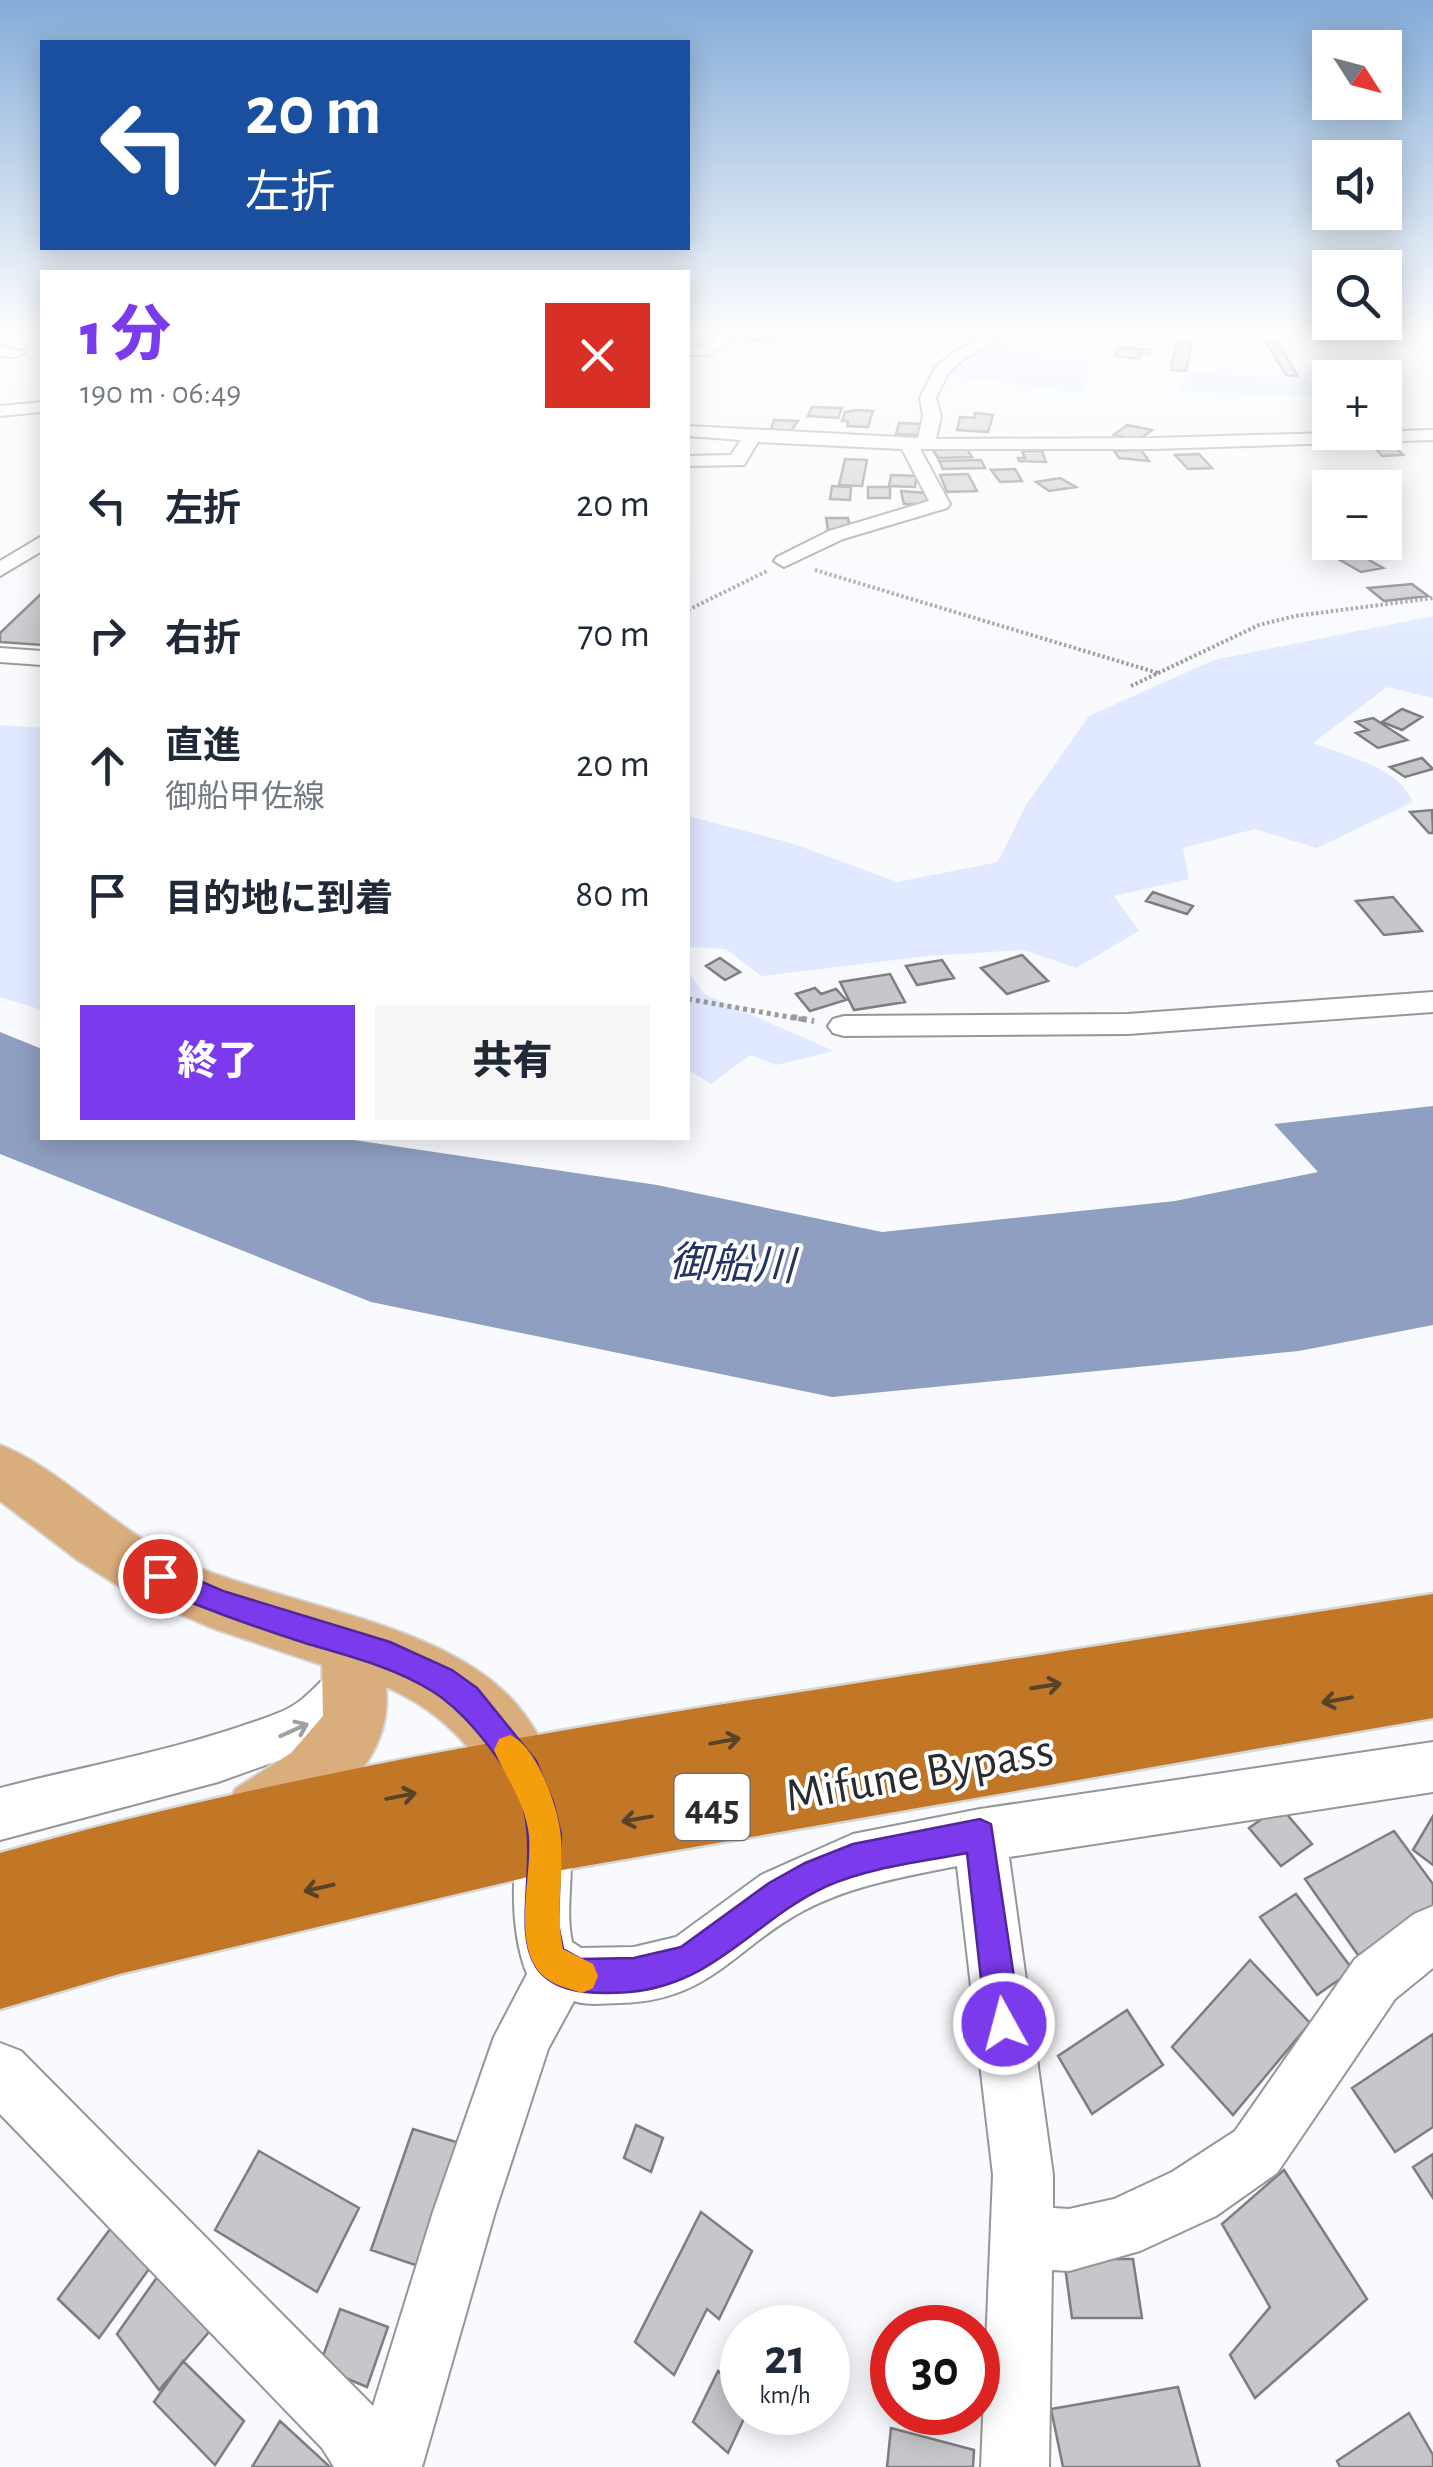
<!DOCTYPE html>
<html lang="ja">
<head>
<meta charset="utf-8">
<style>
  :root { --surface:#fff; --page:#f6f6f7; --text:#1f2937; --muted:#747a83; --accent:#7c3aed }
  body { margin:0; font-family:"Alegreya Sans","Noto Sans JP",sans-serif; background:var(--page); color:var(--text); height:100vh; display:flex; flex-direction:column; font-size:38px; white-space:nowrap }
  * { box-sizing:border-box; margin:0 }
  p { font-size:32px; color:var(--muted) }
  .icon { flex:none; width:55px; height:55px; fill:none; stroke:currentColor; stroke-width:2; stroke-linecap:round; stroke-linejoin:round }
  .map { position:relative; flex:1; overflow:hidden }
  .side { position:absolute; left:40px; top:270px; width:650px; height:870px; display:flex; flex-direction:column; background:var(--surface); border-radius:0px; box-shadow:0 5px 25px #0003 }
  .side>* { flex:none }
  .hud { position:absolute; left:40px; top:40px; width:650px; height:210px; border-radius:0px; box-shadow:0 5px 25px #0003; background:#1a4fa0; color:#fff; overflow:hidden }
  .needle { width:65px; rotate:126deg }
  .buttons { position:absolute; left:1312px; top:30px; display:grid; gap:20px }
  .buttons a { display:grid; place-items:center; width:90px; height:90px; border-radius:0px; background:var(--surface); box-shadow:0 5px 25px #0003; font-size:50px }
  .speed { position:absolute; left:720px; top:2305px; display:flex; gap:20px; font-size:50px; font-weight:700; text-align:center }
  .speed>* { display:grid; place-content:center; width:130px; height:130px; border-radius:50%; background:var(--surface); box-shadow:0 5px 25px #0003; line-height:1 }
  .speed small { font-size:25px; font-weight:400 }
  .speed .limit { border:15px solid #d22; background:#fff; color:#111 }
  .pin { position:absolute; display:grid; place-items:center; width:85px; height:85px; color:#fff; margin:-42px; border:5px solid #fff; border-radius:50%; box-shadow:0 2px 10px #0007 }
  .me { position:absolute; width:110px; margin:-55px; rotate:353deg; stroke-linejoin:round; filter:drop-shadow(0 0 8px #0008) }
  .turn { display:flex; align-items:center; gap:35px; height:210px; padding:0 40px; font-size:45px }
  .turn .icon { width:130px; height:130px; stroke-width:2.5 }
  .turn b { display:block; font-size:70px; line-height:85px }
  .round { display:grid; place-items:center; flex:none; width:105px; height:105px; border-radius:0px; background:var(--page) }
  .overview { display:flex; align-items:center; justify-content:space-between; height:170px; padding:0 40px }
  h1 { font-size:60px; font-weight:800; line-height:75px; color:var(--accent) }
  .action { display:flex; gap:20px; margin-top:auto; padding:20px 40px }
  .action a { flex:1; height:115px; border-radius:0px; background:var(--accent); color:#fff; font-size:40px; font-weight:800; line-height:115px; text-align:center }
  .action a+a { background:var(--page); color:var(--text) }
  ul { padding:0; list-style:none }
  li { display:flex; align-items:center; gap:30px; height:130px; padding:0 40px }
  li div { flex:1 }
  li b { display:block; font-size:38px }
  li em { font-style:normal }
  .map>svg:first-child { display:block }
  .green { fill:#e0e9ff }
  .water { fill:#8f9fc1 }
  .building { fill:#c6c7ca; stroke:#7d7e81; stroke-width:2.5 }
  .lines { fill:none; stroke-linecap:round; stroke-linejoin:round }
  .minor-casing { stroke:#949698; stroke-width:4 }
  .major-casing { stroke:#d4d5d5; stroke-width:4 }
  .highway-casing { stroke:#d4d5d5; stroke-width:5 }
  .path-far2 { stroke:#989a9c; stroke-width:4; stroke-dasharray:2.5 2.5; stroke-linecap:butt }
  .path-far1 { stroke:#989a9c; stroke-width:5; stroke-dasharray:4 4; stroke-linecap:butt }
  .path { stroke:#989a9c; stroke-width:6; stroke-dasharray:5 5; stroke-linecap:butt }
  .minor { fill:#fff; fill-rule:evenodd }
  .major { fill:#daad7d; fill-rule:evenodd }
  .highway { fill:#c17726; fill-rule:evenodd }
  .oneway { stroke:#57422a }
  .oneway2 { stroke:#9fa0a0 }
  .route { fill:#7c3aed; stroke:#51269a; stroke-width:2.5 }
  .slow { fill:#f59e0b }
  .labels { text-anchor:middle; stroke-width:8; stroke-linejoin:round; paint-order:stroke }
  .shield { fill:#fff; stroke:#6a6b6b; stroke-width:2.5 }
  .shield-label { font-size:38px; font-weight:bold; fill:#2a2b2c }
  .water-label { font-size:42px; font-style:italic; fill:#223461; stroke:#fff }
  .near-street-label { font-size:48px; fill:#2a2b2c; stroke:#fff }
</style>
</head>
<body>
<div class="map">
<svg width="1433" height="2467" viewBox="0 0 1433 2467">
  <rect width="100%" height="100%" fill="#f8fafd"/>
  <path class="green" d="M1001,343l34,13 54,10 -5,27 -139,-18z
    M1190,372l117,7 8,19 -137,-8z
    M1433,616v82l-46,-11 -74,56c34,14 85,23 100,59l-96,46 -62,-19 -72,19 6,31 -75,17 25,35 -63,37 -52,-18 -97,6 -166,20 -35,-27 -38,-2v-131l103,27 106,39 101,-20 28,-57 63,-89 125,-56z
    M0,725l42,3v282l-42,-13z
    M688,972l16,22 130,57 -58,14 -26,-10 -39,29 -23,-15z"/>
  <path class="water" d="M0,1032l42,17v89h298l317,47 225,47 293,-31 143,-29 -44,-48 159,-18v219l-134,26 -467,46 -461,-95 -371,-148z"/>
  <path class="building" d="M755,331h17l6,1 -12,10 -22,-3z
    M1177,341l15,2 -6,28 -15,-1z
    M1266,343h12l20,33 -12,-1z
    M1119,347l31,3 -1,4 -14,-2 6,2 -2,5 -24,-3z
    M812,407l30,1 -4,10 -30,-2z
    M857,410l16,1 -5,16 -21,-1 1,-5h-6l3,-9z
    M975,413l18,2 -5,17 -31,-2 3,-13 15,1z
    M774,420l24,1 -8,11 -19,-3z
    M899,423l22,1 -3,11 -22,-1z
    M1127,425l25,5 -13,10 -25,-5z
    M1372,444h20l11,11 -21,1z
    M967,449l5,8 -34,1 -5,-8z
    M1141,450l8,11 -30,-3 -5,-7z
    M1022,451h20l4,11 -27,-1 -1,-3h7z
    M1199,454l13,14 -24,1 -13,-14z
    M845,459l22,1 -5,26 -23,-1z
    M981,460l4,8 -42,1 -4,-8z
    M1015,469l7,12 -22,1 -9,-12z
    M968,474l9,17 -30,1 -7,-17z
    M891,475l26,1 -2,11 -26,-1z
    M1060,478l16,9 -27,4 -13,-9z
    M832,486l19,1 -1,13 -20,-1z
    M868,487h22v11h-22z
    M901,491l26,2v11h-23z
    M826,518h22l2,12h-22z
    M1362,556l21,12 -22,4 -21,-12z
    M1412,584l16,12 -44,5 -16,-13z
    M42,593v52l-42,-3v-9z
    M1402,709l20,8 -20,13 -20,-8z
    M1373,718l34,22 -29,8 -22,-15 12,-3 -12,-8z
    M1422,758l11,11 -28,8 -15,-10z
    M1432,810l1,23h-4l-19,-21z
    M1153,892l40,14 -6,8 -41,-13z
    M1393,897l29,34 -38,4 -28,-34z
    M1022,955l26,26 -41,13 -26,-26z
    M720,958l20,14 -15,8 -19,-14z
    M942,960l12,18 -37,7 -11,-19z
    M890,974l15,28 -51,8 -14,-28z
    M815,988l6,6 15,-5 10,11 -36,11 -14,-17z
    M1280,1806l32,38 -31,22 -32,-38z
    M1433,1816v49l-20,-15z
    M1394,1831l39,53v29l-75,42 -53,-76z
    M1296,1894l57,76 -36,25 -57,-78z
    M1250,1960l60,63 -77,92 -61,-68z
    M1127,2010l36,55 -71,49 -34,-58z
    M1433,2034v93l-38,25 -43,-64z
    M636,2125l27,13 -12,34 -27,-14z
    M413,2129l50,15 -39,124 -53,-18z
    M259,2151l100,57 -42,84 -102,-62z
    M1433,2154v44l-20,-31z
    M1284,2170l83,129 -112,99 -25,-43 40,-48 -48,-83z
    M701,2212l51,39 -33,68 -12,-10 -33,66 -39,-33z
    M116,2221l41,37 -58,80 -41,-39z
    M1064,2259h69l9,59h-70z
    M160,2273l49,59 -50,58 -42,-56z
    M340,2309l48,18 -21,60 -48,-20z
    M183,2361l61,60 -29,44 -61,-63z
    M718,2371l24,21v20h5l-19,41 -35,-31z
    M1178,2387l22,80h-137l-12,-58z
    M1409,2413l24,42v12h-93l-3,-6z
    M280,2421l50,46h-78z
    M891,2428l83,22 -1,17h-86z"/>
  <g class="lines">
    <g class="minor-casing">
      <path id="minor" d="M724,331l15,2 -31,22h-20v-10l11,2z
        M996,331h19l-51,28 -16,14 -12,25 5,18 -5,23 218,-1 279,-8v10l-279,9h-234l30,55 -3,4 -104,31 -59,28 -10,-6 3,-4 52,-26 100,-30 -27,-52 -144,-7 -14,23 -56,1v-10l43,-1 10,-15 -53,-4v-10l230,12 5,-22 -3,-18 15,-30 17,-15z
        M0,346l25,6 -8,5 -17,-1z
        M42,402v10l-42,4v-10z
        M42,536v15l-42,25v-15z
        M0,648l42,3v14l-42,-3z
        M1433,992v20l-305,22 -284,2 -11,-3 -5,-7 5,-7 11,-3 284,-2z
        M355,1656l17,7 7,16 -16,32 -27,25 -28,14 -90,32 -218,58v-52c93,-24 194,-41 283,-77 30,-13 44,-44 72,-55z
        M1433,1742v50l-424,65 44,318v33l16,1 45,-10 58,-27 63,-41 120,-172 59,-45 19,-8v62l-38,31 -118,174 -61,43 -76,35 -71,20 -17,-1 -3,197h-68l12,-292 -36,-309c-54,11 -105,19 -154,45 -69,37 -93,90 -183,92 -15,0 -32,3 -46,-2l-26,48 -53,163 -73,255h-88l-12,-19 -322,-334v-71l21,8 352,355 60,-194 61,-175 33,-63c-17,-42 -18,-115 0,-157l18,-8 18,8c17,39 0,84 9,125l9,6 53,-1 42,-10 85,-62 92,-41 127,-25z"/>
    </g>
    <g class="major-casing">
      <path id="major" d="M0,1445c56,21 113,82 172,111 102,50 271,62 345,149 23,27 37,60 51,93l-10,23 -23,10 -23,-10c-28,-62 -62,-106 -126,-134 8,78 -64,131 -128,158l-23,-10 -10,-23 10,-23 56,-36 32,-37 -1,-51 -110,-37 -84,-36 -52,-33 -76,-58z"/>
    </g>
    <g class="highway-casing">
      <path id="highway" d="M1433,1594v124l-888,155 -426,101 -119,35v-156c267,-75 540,-121 814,-163 206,-32 413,-64 619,-96z"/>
    </g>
    <path class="path-far2" d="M815,570l343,103
      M688,610l79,-39
      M1131,686l128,-61 36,-9 138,-18"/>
    <path class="path-far1" d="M688,999l118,21"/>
    <path class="path" d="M792,1017l22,4"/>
    <use href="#minor" class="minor"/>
    <use href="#major" class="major"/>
    <use href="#highway" class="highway"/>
  </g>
  <defs><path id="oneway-shaft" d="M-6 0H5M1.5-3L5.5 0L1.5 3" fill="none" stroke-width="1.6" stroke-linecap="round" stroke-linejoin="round" transform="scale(2.5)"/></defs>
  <g class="oneway">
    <use href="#oneway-shaft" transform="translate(1046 1686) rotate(-9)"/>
    <use href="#oneway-shaft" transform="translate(1337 1700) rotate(170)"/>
    <use href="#oneway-shaft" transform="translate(725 1741) rotate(-10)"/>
    <use href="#oneway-shaft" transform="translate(401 1796) rotate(-11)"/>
    <use href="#oneway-shaft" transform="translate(637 1819) rotate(170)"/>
    <use href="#oneway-shaft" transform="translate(319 1888) rotate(167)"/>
  </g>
  <use class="oneway2" href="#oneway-shaft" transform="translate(294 1730) rotate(-24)"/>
  <linearGradient id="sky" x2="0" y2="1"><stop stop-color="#84acd8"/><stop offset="0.49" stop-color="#fcfdfe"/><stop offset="1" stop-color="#fcfdfe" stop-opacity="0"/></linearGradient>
  <rect width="1433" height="676" fill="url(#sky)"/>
  <path class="route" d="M160,1564l63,27 167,51 62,28 25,18 59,73 17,41 8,33 -3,89 5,25 18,10 53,-1 47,-11 88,-64 36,-20 48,-19 127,-25 11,5 30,200 -5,12 -12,5 -12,-5 -6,-12 -19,-171c-46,9 -97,14 -140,33 -72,33 -111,98 -197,106 -174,15 -65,-126 -118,-212 -19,-31 -49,-70 -80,-89 -38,-24 -84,-35 -127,-48 -53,-17 -104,-35 -155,-58l-4,-9 4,-9z"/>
  <path class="slow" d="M510,1735c27,11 49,74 51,103 3,37 -6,73 2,111l30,15 5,12 -5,12 -11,5c-12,-4 -26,-7 -36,-15 -37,-28 -13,-103 -17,-142 -3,-32 -23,-58 -35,-86l5,-11z"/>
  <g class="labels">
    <rect class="shield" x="674.5" y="1774" width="75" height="66" rx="8"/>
    <g class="shield-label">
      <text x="712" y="1820">445</text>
    </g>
    <g class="water-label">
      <text transform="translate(732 1263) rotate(2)" y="15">御船川</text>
    </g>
    <g class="near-street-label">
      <text transform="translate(919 1771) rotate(-10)" y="17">Mifune Bypass</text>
    </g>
  </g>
</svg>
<div class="buttons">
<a><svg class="needle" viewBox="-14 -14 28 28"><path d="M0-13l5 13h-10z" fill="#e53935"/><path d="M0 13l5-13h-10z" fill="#747a83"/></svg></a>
<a><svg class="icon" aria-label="sound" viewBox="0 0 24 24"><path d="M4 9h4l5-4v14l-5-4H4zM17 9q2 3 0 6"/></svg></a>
<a><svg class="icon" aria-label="search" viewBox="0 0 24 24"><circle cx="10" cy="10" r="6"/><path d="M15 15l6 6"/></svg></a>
<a>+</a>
<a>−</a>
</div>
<div class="speed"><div>21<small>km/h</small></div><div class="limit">30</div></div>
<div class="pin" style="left:160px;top:1576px;background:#d93025"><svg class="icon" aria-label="arrive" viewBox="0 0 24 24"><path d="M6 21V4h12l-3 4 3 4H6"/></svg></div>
<svg class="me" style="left:1004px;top:2024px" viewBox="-20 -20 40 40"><circle r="17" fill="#7c3aed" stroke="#fff" stroke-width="3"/><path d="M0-11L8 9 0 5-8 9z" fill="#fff"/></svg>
<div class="hud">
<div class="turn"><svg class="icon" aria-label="left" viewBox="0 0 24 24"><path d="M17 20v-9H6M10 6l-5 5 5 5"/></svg><div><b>20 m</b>左折</div></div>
</div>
<section class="side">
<div class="overview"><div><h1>1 分</h1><p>190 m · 06:49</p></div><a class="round" style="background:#d93025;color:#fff"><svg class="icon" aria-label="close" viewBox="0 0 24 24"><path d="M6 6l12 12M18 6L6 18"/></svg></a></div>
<ul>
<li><svg class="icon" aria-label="left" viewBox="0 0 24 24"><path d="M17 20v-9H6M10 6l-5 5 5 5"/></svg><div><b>左折</b></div><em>20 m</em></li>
<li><svg class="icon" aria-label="right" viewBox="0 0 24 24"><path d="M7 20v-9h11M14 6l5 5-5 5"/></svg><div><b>右折</b></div><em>70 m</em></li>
<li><svg class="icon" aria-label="ahead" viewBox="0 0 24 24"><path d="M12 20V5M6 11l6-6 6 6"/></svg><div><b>直進</b><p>御船甲佐線</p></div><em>20 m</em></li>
<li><svg class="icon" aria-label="arrive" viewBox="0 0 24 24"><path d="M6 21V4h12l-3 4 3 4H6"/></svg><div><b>目的地に到着</b></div><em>80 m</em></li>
</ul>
<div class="action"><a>終了</a><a>共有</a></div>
</section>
</div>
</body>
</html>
